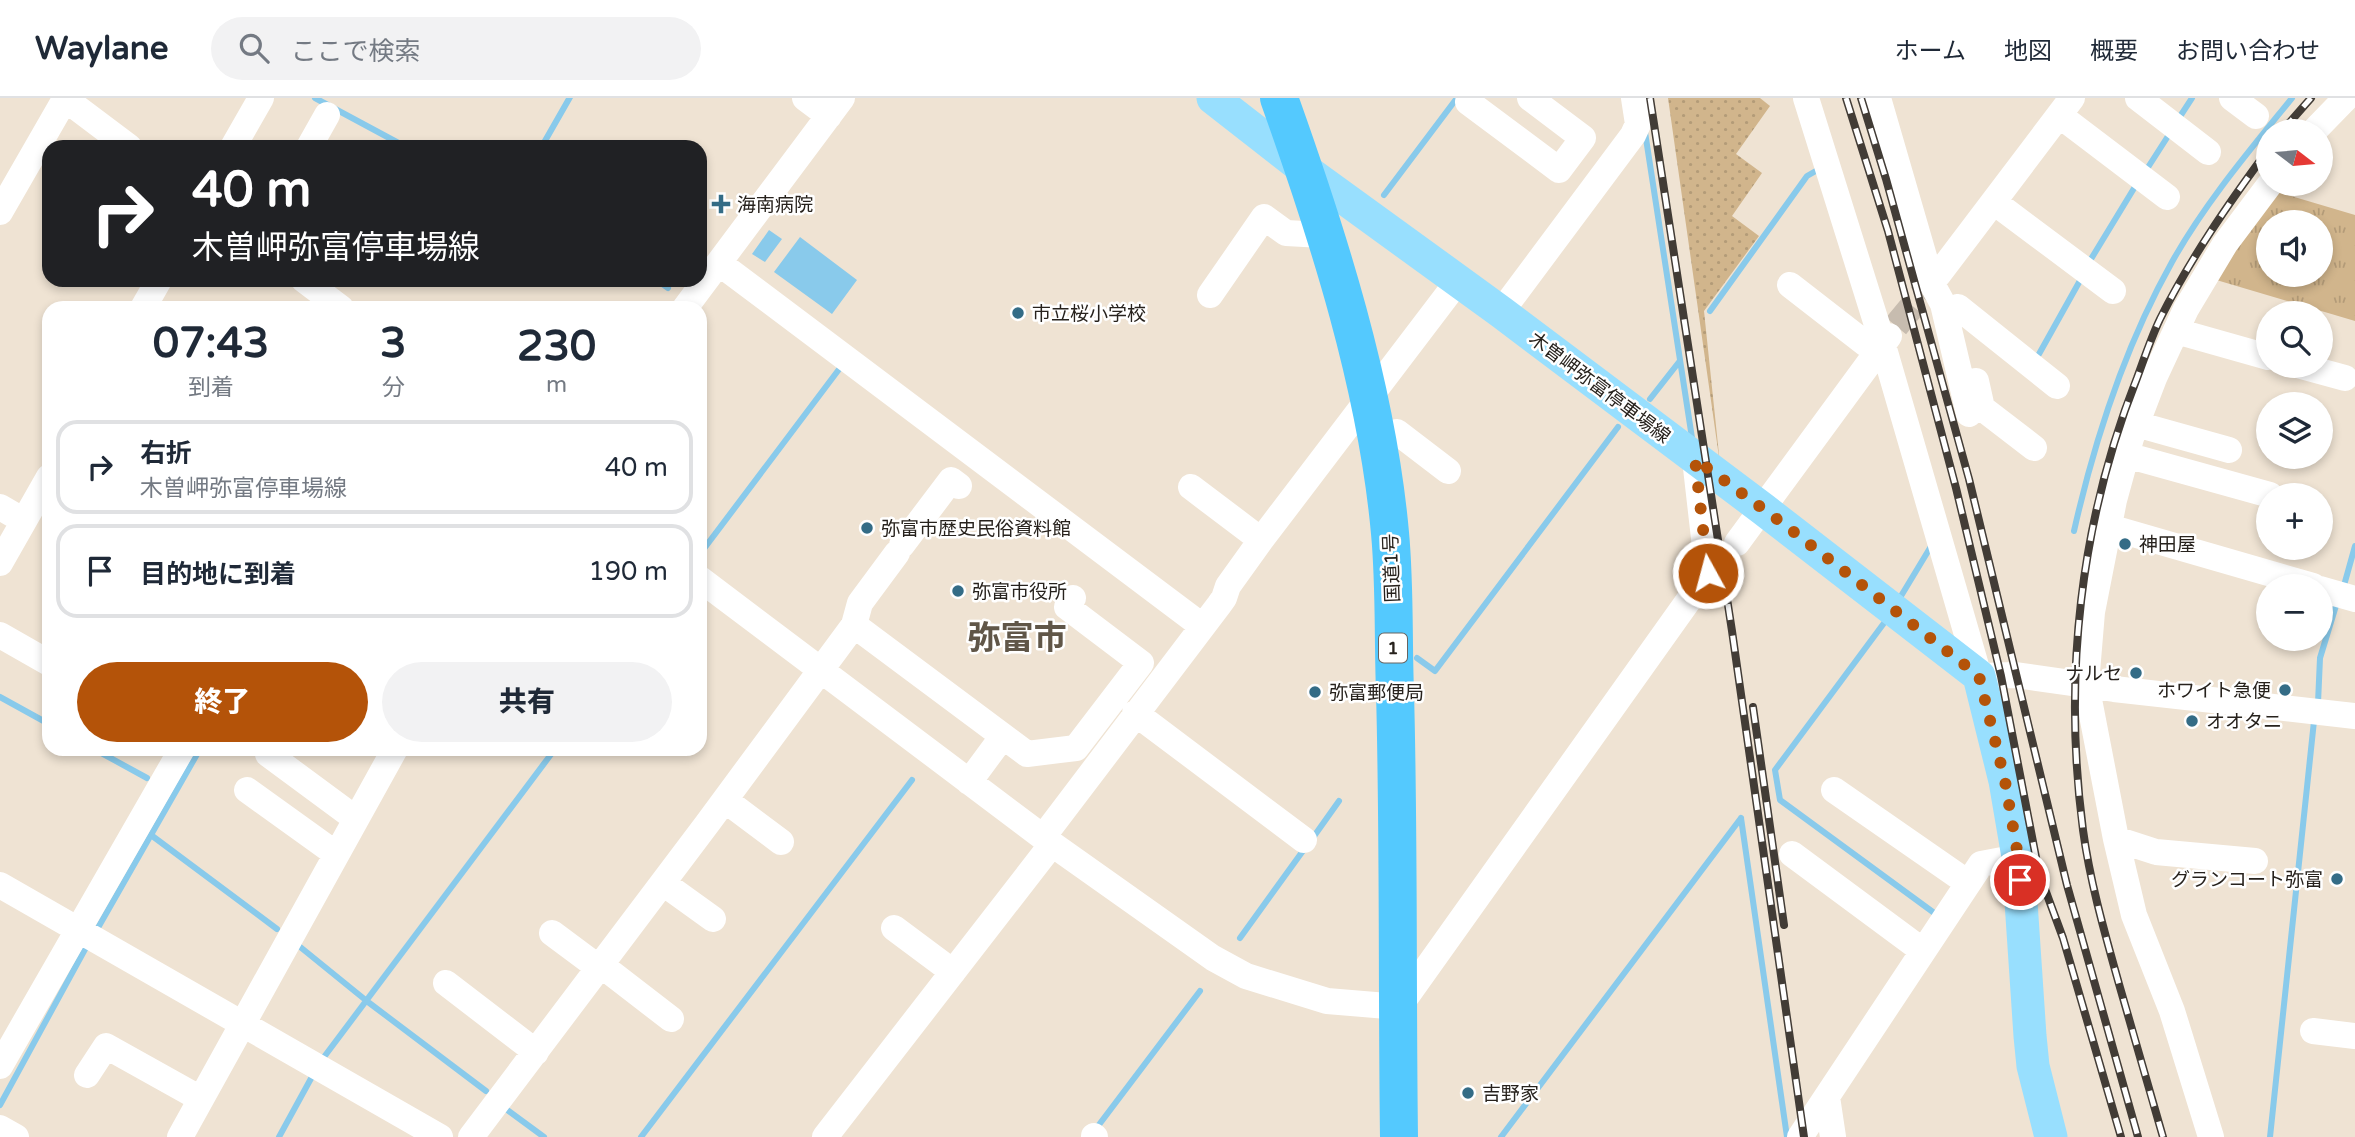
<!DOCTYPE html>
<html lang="ja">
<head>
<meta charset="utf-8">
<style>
  :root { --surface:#fff; --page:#f2f2f3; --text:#1f2937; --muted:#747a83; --line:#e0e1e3; --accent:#b45309 }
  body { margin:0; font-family:"Varela Round","Noto Sans JP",sans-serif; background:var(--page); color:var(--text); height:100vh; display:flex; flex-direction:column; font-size:26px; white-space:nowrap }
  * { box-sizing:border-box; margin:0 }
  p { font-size:23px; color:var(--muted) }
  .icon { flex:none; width:38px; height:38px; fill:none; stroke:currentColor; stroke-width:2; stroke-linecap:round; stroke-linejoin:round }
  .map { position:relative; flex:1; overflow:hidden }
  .panel { position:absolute; left:42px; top:203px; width:665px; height:455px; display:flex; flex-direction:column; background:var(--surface); border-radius:21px; box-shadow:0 4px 10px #0003 }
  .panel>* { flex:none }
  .hud { position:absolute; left:42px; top:42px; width:665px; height:147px; border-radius:21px; box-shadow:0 4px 10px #0003; background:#202124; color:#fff; overflow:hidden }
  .needle { width:46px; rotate:106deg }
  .buttons { position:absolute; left:2256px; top:21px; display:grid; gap:14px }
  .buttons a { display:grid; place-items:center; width:77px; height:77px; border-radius:50%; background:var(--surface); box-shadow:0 4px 10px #0003; font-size:35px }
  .pin { position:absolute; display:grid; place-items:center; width:60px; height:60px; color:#fff; margin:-30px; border:4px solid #fff; border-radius:50%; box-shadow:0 2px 7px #0007 }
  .me { position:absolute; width:77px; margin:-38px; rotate:353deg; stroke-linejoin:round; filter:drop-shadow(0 0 5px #0008) }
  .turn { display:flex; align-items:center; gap:24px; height:147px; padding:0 35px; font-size:32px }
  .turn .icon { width:91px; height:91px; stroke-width:2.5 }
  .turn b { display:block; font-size:49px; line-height:60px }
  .eta { display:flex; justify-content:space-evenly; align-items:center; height:119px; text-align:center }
  .eta b { font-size:42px; font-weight:800; line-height:49px }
  .cta { display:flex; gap:14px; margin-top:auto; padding:14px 35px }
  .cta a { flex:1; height:80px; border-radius:42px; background:var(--accent); color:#fff; font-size:28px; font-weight:800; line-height:80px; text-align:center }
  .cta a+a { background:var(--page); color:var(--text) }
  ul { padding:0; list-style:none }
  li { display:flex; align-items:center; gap:21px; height:94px; margin:0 14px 10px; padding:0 21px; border:4px solid var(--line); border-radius:21px }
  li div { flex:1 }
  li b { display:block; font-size:26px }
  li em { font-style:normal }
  header { display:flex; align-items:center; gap:42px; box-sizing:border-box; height:98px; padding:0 35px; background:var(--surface); border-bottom:2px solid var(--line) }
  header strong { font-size:33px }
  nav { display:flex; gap:38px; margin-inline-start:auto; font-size:24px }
  .search { width:490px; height:63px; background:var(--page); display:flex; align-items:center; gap:18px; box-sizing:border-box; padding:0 24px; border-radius:38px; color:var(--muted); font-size:26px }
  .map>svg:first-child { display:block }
  .grass { fill:url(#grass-dots) }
  .park { fill:url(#park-tufts); fill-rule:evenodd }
  .water { fill:#89caeb }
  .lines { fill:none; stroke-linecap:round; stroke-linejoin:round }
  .stream { stroke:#89caeb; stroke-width:6 }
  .minor-tunnel { stroke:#c7bcaf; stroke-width:26; stroke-dasharray:26 13; stroke-linecap:butt }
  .minor { stroke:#fff; stroke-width:26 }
  .major { stroke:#98dffe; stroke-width:33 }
  .highway { stroke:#54c9fe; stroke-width:38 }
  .rail-casing { stroke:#423c36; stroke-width:8 }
  .rail { stroke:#fff; stroke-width:5; stroke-dasharray:16; stroke-linecap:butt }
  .route { stroke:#b45309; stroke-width:12; stroke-dasharray:0 21.6 }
  .poi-dot { fill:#346c86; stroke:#fff; stroke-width:2.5 }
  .labels { text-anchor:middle; stroke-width:5; stroke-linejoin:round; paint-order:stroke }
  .shield { fill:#fff; stroke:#686461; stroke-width:2 }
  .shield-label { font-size:18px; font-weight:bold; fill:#27221d }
  .poi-label { font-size:19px; fill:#27221d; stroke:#fff; text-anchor:start }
  .street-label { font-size:19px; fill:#27221d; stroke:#fff }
  .town-label { font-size:33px; font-weight:bold; fill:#605648; stroke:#fff }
</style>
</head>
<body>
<header>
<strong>Waylane</strong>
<div class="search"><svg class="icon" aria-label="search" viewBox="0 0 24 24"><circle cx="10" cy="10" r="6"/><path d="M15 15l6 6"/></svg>ここで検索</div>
<nav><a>ホーム</a><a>地図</a><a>概要</a><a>お問い合わせ</a></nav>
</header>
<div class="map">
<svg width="2355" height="1039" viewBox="0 0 2355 1039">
  <defs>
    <pattern id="grass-dots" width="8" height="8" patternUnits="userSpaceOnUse" patternTransform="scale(1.75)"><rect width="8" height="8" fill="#d1b58c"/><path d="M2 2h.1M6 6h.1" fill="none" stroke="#b39b78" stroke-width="1.8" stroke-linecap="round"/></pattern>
    <pattern id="park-tufts" width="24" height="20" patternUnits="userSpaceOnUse" patternTransform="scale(1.75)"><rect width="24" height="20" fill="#d1b58c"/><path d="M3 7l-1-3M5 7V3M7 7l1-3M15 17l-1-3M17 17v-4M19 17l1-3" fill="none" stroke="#b39b78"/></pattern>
  </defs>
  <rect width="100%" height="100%" fill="#efe3d3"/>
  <path class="grass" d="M1668,0h92l10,8 -34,48 26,19 -30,43 27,20 -55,75 16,153z"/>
  <path class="park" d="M2274,93l81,24v106l-142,-42zM2268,124h52v53h-52z"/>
  <path class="water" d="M566,0h7l-28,49h-7z
    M769,132l13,9 -17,23 -13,-8z
    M800,139l57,43 -25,34 -58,-42z"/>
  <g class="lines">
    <path class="stream" d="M315,0l91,49
      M2179,20l13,-20
      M1645,34l47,306
      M2145,74l25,-39
      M1384,97l73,-97
      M2088,166l48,-79
      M657,182l11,8
      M1710,213l97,-135 14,-8
      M2039,256l43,-77
      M1650,301l29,-37
      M2074,433c21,-93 51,-185 98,-269 33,-59 78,-112 120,-164
      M703,452l140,-186
      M2343,491l12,-43
      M1898,503l35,-58
      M1887,521l-112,151 5,30 157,115
      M1417,560l18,13 183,-244
      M0,599l49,27
      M2318,605l2,-45 18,-59
      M94,651l53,29
      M1741,720l46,319
      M151,737l126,94
      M1312,741l27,-38
      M95,835l105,-184
      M1240,840l65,-90
      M299,848l69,56 118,89
      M321,963l234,-312
      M0,1007l89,-163
      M506,1011l38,28
      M1095,1032l105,-139
      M279,1039l35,-64
      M641,1039l271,-357
      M1501,1039l240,-319
      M2270,1039l44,-416"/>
    <path class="minor-tunnel" d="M1896,228l42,-51"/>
    <path class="minor" d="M64,0l65,49
      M805,0l24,18
      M1471,0l-3,4 91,68 24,-32 -53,-40
      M1806,0l72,230 101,348 37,-1 98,14 241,27
      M1878,0l54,186 11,20 26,110
      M2138,0l70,54
      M2232,0l24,18
      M2059,17l108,82
      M2314,33l32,-33
      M233,49l28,-49
      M309,49l18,-32
      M1994,104l119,89
      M0,114l65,-113
      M719,165l483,363
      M1938,177l134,-177
      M304,182l37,28
      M1790,187l76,59
      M1210,197l54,-78 22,16 37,2
      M1958,209l99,79
      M143,210l16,-28
      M685,210l157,-210
      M1501,214l132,-177 5,-11 -4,-26
      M2176,233l92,26
      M2301,268l44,12
      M1976,283l6,27 52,40
      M2136,326l93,26
      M1376,338l21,-4 51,39
      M2126,357l144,40
      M1191,389l70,53
      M0,409l24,14
      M2109,429l204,59
      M1737,445l152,-207
      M902,447l49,-65 8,6
      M0,465l49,-86
      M700,481l352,265 161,114 33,18 81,25 72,6 309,-434 -13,-114
      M2320,491l35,10
      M854,527l173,129 49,-6 65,-85 -74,-56 6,-9
      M0,537l49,28
      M1135,615l169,127
      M268,656l88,65
      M969,684l34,-46
      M247,692l89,64
      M1834,692l134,93
      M725,702l56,42
      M1043,739l176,-232 5,-7 4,-12 33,-46 197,-259
      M2116,741l40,13 99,9
      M1792,756l131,97
      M663,785l50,36
      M0,787l440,252
      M894,830l59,44
      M552,835l47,35
      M601,867l70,54
      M446,885l90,69
      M2313,933l42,5
      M0,968l182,-317
      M87,977l19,-29 95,53
      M1827,999l6,40
      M0,1030l16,9
      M1094,1038l1,1
      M180,1039l215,-388
      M471,1039l236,-313 147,-199 6,-22 37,-50
      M825,1039l227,-293
      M1800,1039l181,-273 37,-7
      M2211,1039l-39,-126 -38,-96 -18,-76 -30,-155 6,-72 22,-112 17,-62 23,-60 32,-69 39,-65 45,-60"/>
    <path class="major" d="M1213,0l91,71 197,143 262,197 216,167 26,105 13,76 12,179 3,30 18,71"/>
    <path class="highway" d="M1279,0c49,137 98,290 111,435 5,53 3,106 5,159 4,148 2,297 4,445"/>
    <g class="rail-casing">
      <path id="rail" d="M1650,0l82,533 72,506
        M1846,0l42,133 68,257 45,188 38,197 24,65 58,199
        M1861,0l25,81 83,300 98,406 71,252
        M2282,33l29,-33
        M1753,609l31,218
        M2163,1039c-15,-51 -29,-102 -44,-153 -14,-50 -29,-102 -36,-154 -20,-153 -3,-308 54,-452 7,-19 14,-40 23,-59 30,-60 68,-115 108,-169"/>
    </g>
    <use href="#rail" class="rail"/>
  </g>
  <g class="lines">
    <path class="route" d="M1708,475l-13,-114 90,66 194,151 26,105 13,75 2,24"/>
  </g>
  <g class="poi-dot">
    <path d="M717.5 95.5h7v7h7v7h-7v7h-7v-7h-7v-7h7z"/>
    <circle cx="1018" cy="215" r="7"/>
    <circle cx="867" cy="430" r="7"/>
    <circle cx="2125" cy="446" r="7"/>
    <circle cx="958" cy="493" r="7"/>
    <circle cx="2136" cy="575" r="7"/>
    <circle cx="2285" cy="592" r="7"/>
    <circle cx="1315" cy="594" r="7"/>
    <circle cx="2192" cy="623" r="7"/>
    <circle cx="2337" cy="781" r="7"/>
    <circle cx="1468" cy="995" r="7"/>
  </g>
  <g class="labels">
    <rect class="shield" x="1379" y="535.5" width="28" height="29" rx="5"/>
    <g class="shield-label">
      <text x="1393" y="556">1</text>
    </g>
    <g class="poi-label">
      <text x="737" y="113">海南病院</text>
      <text x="1032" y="222">市立桜小学校</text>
      <text x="881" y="437">弥富市歴史民俗資料館</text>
      <text x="2139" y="453">神田屋</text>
      <text x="972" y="500">弥富市役所</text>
      <text x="2122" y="582" text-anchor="end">ナルセ</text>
      <text x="2271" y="599" text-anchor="end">ホワイト急便</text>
      <text x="1329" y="601">弥富郵便局</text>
      <text x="2206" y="630">オオタニ</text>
      <text x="2323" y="788" text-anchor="end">グランコート弥富</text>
      <text x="1482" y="1002">吉野家</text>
    </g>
    <g class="street-label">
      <text transform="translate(1600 289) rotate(37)" y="7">木曽岬弥富停車場線</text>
      <text transform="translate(1391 470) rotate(-92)" y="7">国道1号</text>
    </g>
    <g class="town-label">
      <text x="1017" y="551">弥富市</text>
    </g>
  </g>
</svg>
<div class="buttons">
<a><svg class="needle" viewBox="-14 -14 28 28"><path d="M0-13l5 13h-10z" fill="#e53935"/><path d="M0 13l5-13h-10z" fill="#747a83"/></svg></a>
<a><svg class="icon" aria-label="sound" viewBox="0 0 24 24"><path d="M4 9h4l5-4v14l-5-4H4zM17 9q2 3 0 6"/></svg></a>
<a><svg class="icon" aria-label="search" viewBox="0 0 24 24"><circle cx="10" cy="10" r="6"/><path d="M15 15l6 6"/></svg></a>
<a><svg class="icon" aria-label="layers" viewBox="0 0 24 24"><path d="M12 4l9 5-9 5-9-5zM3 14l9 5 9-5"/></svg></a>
<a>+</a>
<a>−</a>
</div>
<div class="pin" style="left:2020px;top:782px;background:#d93025"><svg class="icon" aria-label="arrive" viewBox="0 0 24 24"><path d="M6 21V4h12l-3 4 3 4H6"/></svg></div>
<svg class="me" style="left:1708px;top:475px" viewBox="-20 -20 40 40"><circle r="17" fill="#b45309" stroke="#fff" stroke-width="3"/><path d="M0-11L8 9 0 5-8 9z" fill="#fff"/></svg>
<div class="hud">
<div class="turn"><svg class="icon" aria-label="right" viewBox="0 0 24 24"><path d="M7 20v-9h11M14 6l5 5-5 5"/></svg><div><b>40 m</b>木曽岬弥富停車場線</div></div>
</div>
<section class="panel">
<div class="eta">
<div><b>07:43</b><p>到着</p></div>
<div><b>3</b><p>分</p></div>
<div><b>230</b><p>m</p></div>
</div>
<ul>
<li><svg class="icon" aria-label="right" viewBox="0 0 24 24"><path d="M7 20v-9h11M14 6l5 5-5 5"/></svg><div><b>右折</b><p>木曽岬弥富停車場線</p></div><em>40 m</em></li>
<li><svg class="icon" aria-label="arrive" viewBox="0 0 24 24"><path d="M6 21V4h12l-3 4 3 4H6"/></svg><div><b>目的地に到着</b></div><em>190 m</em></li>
</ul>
<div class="cta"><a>終了</a><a>共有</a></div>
</section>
</div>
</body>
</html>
